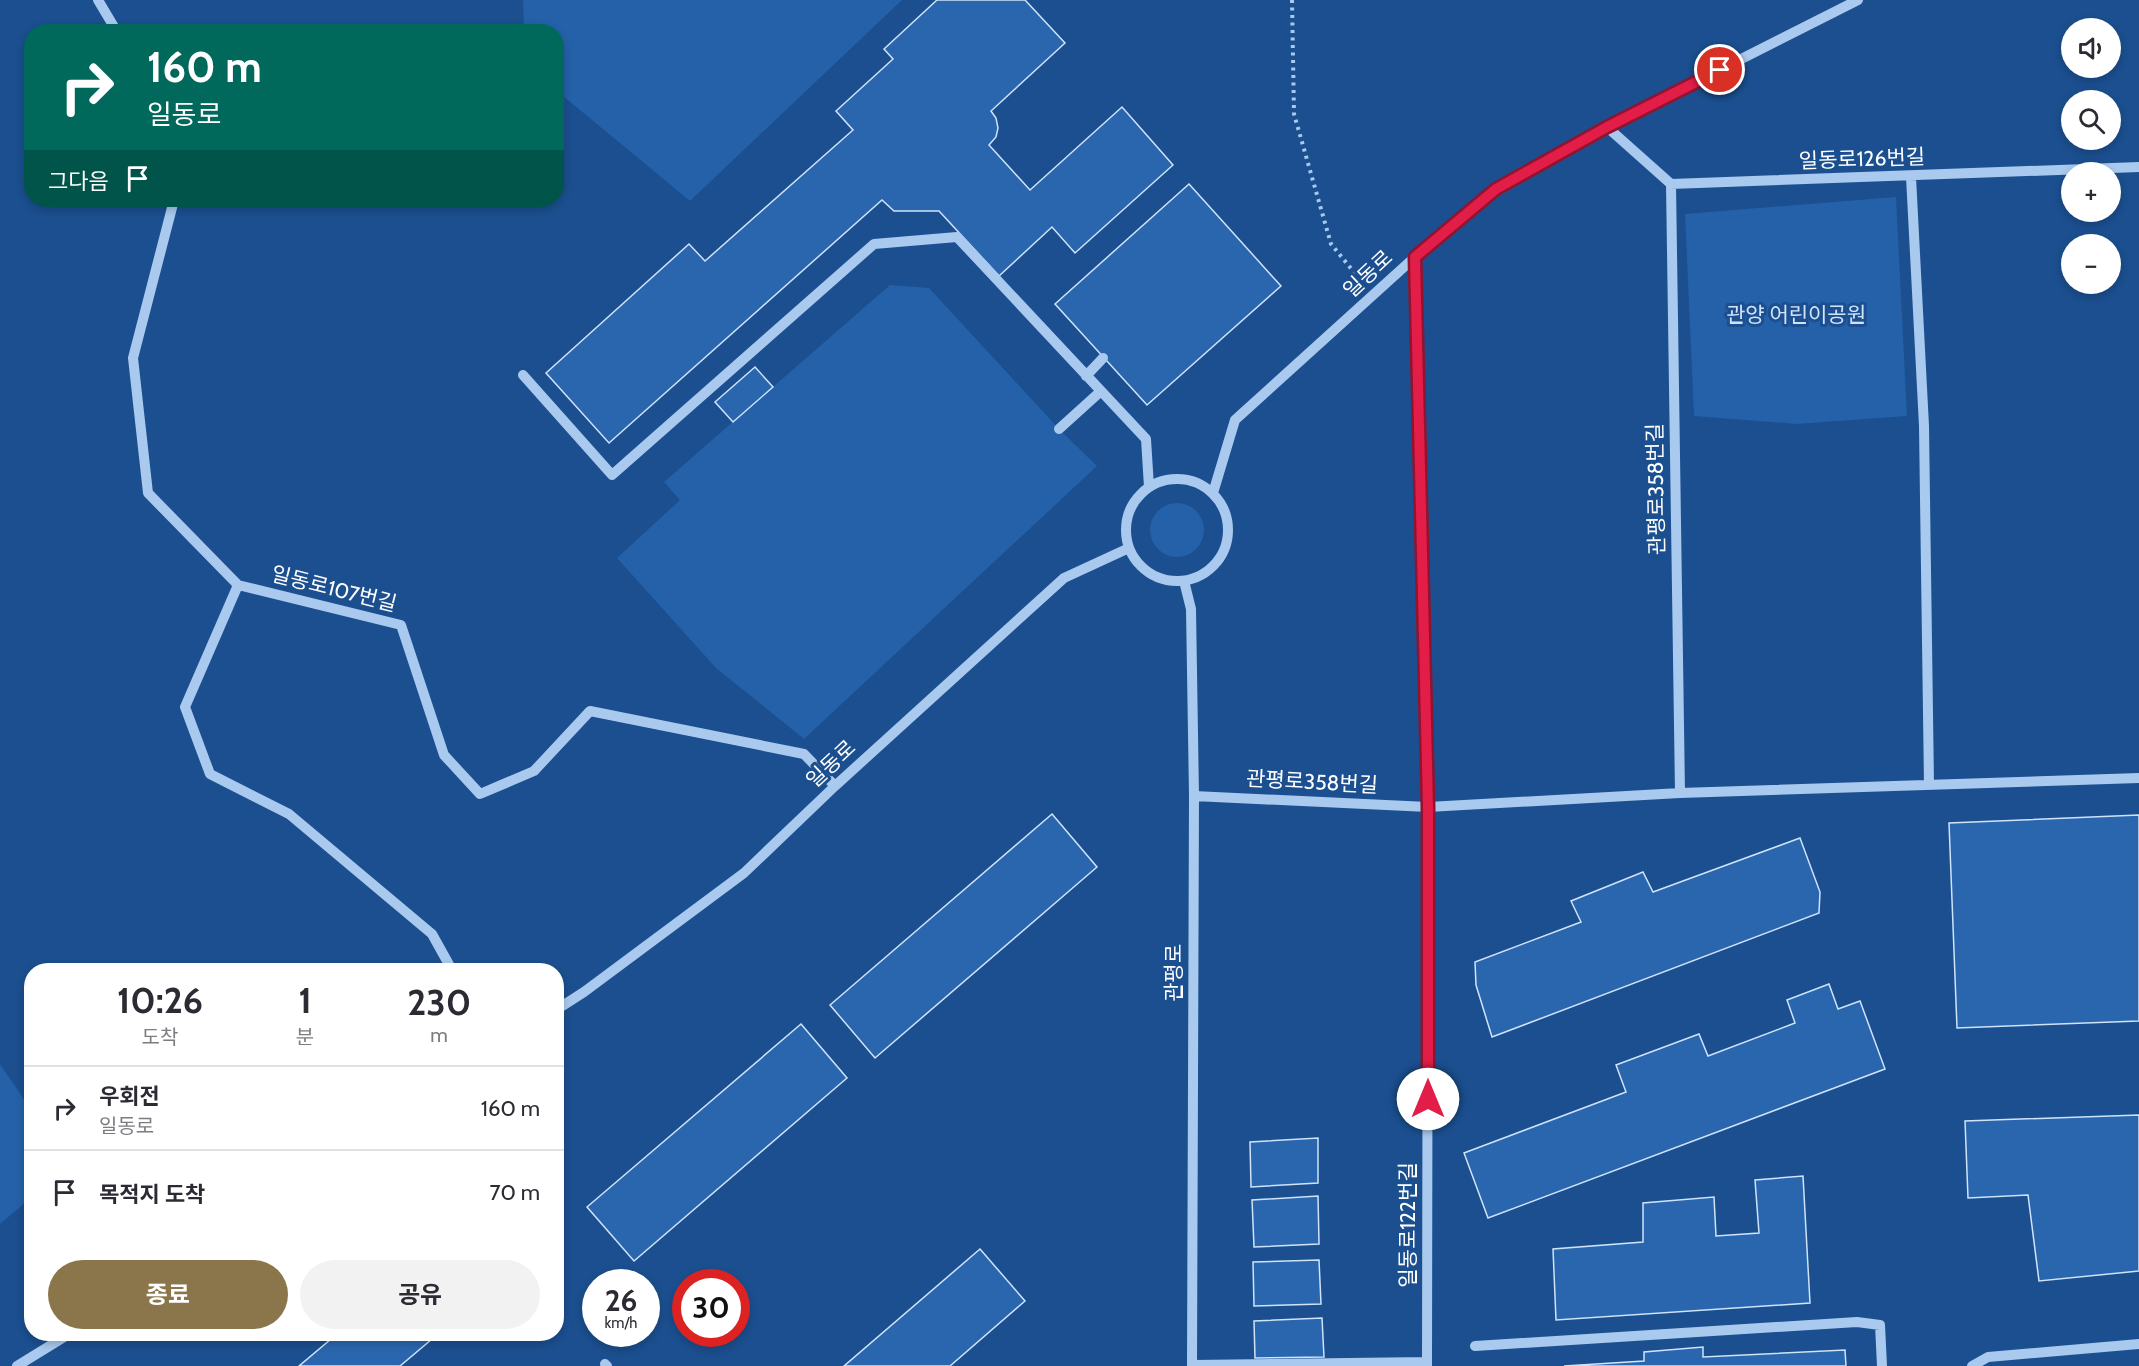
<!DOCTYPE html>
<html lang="ko">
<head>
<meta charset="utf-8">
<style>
  :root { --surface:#fff; --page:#f2f2f3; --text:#2b2b33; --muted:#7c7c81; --line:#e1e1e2; --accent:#8a764a }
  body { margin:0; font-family:Cabin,"Noto Sans KR",sans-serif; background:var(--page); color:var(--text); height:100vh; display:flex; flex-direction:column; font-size:22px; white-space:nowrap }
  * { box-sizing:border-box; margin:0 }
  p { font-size:20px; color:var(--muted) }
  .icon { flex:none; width:33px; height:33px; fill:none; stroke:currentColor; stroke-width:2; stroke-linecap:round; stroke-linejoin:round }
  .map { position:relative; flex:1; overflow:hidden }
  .panel { position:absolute; left:24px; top:963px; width:540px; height:378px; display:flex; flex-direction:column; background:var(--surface); border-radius:24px; box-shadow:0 3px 9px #0003 }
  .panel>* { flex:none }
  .banner { position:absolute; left:24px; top:24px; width:540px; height:183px; border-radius:24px; box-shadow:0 3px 9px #0003; background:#00695c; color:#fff; overflow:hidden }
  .buttons { position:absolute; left:2061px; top:18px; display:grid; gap:12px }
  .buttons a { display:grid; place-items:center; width:60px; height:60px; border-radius:50%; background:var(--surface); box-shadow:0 3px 9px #0003; font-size:30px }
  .speed { position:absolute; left:582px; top:1269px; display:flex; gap:12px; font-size:30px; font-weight:700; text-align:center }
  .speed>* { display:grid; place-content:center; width:78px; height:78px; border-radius:50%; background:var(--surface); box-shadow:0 3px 9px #0003; line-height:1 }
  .speed small { font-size:15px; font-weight:400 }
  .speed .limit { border:9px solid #d22; background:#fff; color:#111 }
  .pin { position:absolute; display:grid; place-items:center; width:51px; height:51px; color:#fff; margin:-26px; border:3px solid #fff; border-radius:50%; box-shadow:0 2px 6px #0007 }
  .me { position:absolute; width:66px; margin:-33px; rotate:0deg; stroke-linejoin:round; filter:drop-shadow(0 0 4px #0008) }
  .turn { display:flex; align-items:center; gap:21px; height:126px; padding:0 24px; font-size:27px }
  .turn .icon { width:78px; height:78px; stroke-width:2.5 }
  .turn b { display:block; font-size:42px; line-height:51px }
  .then { display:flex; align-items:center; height:57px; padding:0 24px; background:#0003; gap:12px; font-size:22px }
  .eta { display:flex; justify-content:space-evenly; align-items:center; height:102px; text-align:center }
  .eta b { font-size:36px; font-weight:700; line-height:42px }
  .button { display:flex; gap:12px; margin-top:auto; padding:12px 24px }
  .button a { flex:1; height:69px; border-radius:36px; background:var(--accent); color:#fff; font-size:24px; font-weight:700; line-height:69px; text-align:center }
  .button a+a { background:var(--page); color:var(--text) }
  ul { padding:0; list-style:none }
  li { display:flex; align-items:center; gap:18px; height:84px; padding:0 24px; border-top:2px solid var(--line) }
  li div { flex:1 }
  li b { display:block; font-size:22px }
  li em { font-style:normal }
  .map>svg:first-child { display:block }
  .green { fill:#2461a8 }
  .building { fill:#2a66ad; stroke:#cfe3fa; stroke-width:1.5 }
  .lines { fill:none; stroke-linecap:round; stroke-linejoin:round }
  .path { stroke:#a9c9ee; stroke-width:4; stroke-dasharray:3 4.5; stroke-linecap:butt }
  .minor { stroke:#a9c9ee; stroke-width:10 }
  .route-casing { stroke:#92132f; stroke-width:15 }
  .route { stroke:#e11d48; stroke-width:10 }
  .labels { text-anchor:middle; stroke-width:6; stroke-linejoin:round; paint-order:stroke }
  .street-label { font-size:21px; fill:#fff; stroke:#1b4f8f }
  .park-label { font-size:21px; fill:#cfe3fa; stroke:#1b4f8f }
</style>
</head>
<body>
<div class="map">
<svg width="2139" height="1366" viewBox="0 0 2139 1366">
  <rect width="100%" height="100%" fill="#1b4f8f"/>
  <path class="green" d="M523,0h379l-212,201 -133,-110 -1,-59 -32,-1z
    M1896,197l11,219 -110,8 -103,-8 -9,-202z
    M890,285l39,3 130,141 38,37 -293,273 -88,-71 -99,-110 63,-58 -16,-18z
    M1150 530a27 27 0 1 1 54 0a27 27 0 1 1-54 0Z
    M0,1064l31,46v88l-31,26z"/>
  <path class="building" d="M937,0h88l40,43 -74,68 5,7 2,10 -2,9 -7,8 41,45 92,-83 51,58 -98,88 -23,-26 -53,49 -60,-65h-45l-12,-11 -273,243 -63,-70 143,-129 16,17 148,-131 -17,-19 57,-52 -9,-10z
    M1189,184l92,102 -134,119 -92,-101z
    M755,367l18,20 -40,35 -18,-20z
    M1052,814l45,53 -222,191 -45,-53z
    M2139,815v206l-182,7 -8,-205z
    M1800,838l20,54 -1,21 -327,124 -16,-52 -1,-23 106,-40 -10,-21 72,-29 10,20z
    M1829,984l9,25 22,-8 25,68 -397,149 -24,-65 162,-61 -10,-27 83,-31 9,22 87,-33 -8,-23z
    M801,1024l46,54 -213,183 -47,-54z
    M2139,1115v156l-100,10 -11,-86 -60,3 -3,-77z
    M1318,1138v45l-67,4 -1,-45z
    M1803,1176l7,127 -254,17 -3,-71 90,-7v-39l71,-6 2,39 43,-3 -4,-53z
    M1318,1196l1,48 -65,3 -2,-47z
    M980,1249l45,52 -75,65h-106z
    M1319,1260l2,44 -67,2 -1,-44z
    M1322,1318l2,39 -69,1 -1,-37z
    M337,1334h101l-38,32h-101z
    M1703,1347v10l142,-7 1,16h-282l80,-5v-9z"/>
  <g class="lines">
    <path class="path" d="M1292,0l2,114 37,130 27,33"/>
    <path class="minor" d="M98,0l19,32
      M1607,127l64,57 468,-17
      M1911,177l13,249 5,359
      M1671,184l9,609
      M174,200l-41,158 15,135 90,92 163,40 43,130 36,39 54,-23 56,-60 214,43 31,32
      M1415,257l13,550 -1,559
      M523,375l89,100 262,-231 83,-7 189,202 3,48
      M1086,376l17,-18
      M1059,429l42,-38
      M1126 530a51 51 0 1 1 102 0a51 51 0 1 1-102 0Z
      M1213,493l22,-73 180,-163 81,-68 111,-62 251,-127
      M1184,581l7,28 3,187 -2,570
      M238,585l-53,122 25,67 79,40 143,120 20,36
      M1194,796l234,11 252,-14 459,-15
      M556,1010l28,-18 160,-119 91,-87 229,-208 65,-30
      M1475,1346l382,-24 23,3 2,41
      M605,1364l2,2
      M1192,1365l235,-3
      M17,1366l52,-32
      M1972,1366l16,-9 151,-13"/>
  </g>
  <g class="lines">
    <g class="route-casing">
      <path id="route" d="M1428,1099v-292l-13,-550 81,-68 111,-62 113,-57"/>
    </g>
    <use href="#route" class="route"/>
  </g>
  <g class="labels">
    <g class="street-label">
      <text transform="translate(1862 159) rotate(-2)" y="7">일동로126번길</text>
      <text transform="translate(1368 274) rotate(-43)" y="7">일동로</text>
      <text transform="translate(1656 489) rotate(-91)" y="7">관평로358번길</text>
      <text transform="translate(334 589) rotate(14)" y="7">일동로107번길</text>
      <text transform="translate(831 764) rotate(-43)" y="7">일동로</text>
      <text transform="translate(1312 782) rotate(3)" y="7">관평로358번길</text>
      <text transform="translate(1174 973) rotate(-90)" y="7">관평로</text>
      <text transform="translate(1408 1225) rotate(-90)" y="7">일동로122번길</text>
    </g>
    <g class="park-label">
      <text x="1796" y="322">관양 어린이공원</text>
    </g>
  </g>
</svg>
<div class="buttons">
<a><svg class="icon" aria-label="sound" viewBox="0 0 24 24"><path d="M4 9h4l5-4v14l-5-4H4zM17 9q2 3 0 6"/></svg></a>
<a><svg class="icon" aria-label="search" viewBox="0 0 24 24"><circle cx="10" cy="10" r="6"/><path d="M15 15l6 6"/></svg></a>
<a>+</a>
<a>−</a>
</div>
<div class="speed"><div>26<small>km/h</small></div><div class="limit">30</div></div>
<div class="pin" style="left:1720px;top:70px;background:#d93025"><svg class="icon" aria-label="arrive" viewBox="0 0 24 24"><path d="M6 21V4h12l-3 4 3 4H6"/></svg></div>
<svg class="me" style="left:1428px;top:1099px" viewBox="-20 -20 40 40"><circle r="19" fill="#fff"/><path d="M0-13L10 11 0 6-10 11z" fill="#e11d48"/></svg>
<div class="banner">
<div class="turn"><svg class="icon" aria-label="right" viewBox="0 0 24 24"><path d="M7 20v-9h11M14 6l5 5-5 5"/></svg><div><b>160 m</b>일동로</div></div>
<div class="then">그다음<svg class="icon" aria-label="arrive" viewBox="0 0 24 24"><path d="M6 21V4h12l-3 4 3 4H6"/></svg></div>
</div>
<section class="panel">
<div class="eta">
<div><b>10:26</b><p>도착</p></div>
<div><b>1</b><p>분</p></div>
<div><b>230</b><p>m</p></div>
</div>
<ul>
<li><svg class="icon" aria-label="right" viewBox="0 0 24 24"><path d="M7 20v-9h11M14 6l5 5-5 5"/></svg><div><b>우회전</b><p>일동로</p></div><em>160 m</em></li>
<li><svg class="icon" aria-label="arrive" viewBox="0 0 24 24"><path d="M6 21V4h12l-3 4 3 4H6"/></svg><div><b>목적지 도착</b></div><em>70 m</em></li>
</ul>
<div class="button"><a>종료</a><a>공유</a></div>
</section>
</div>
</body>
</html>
